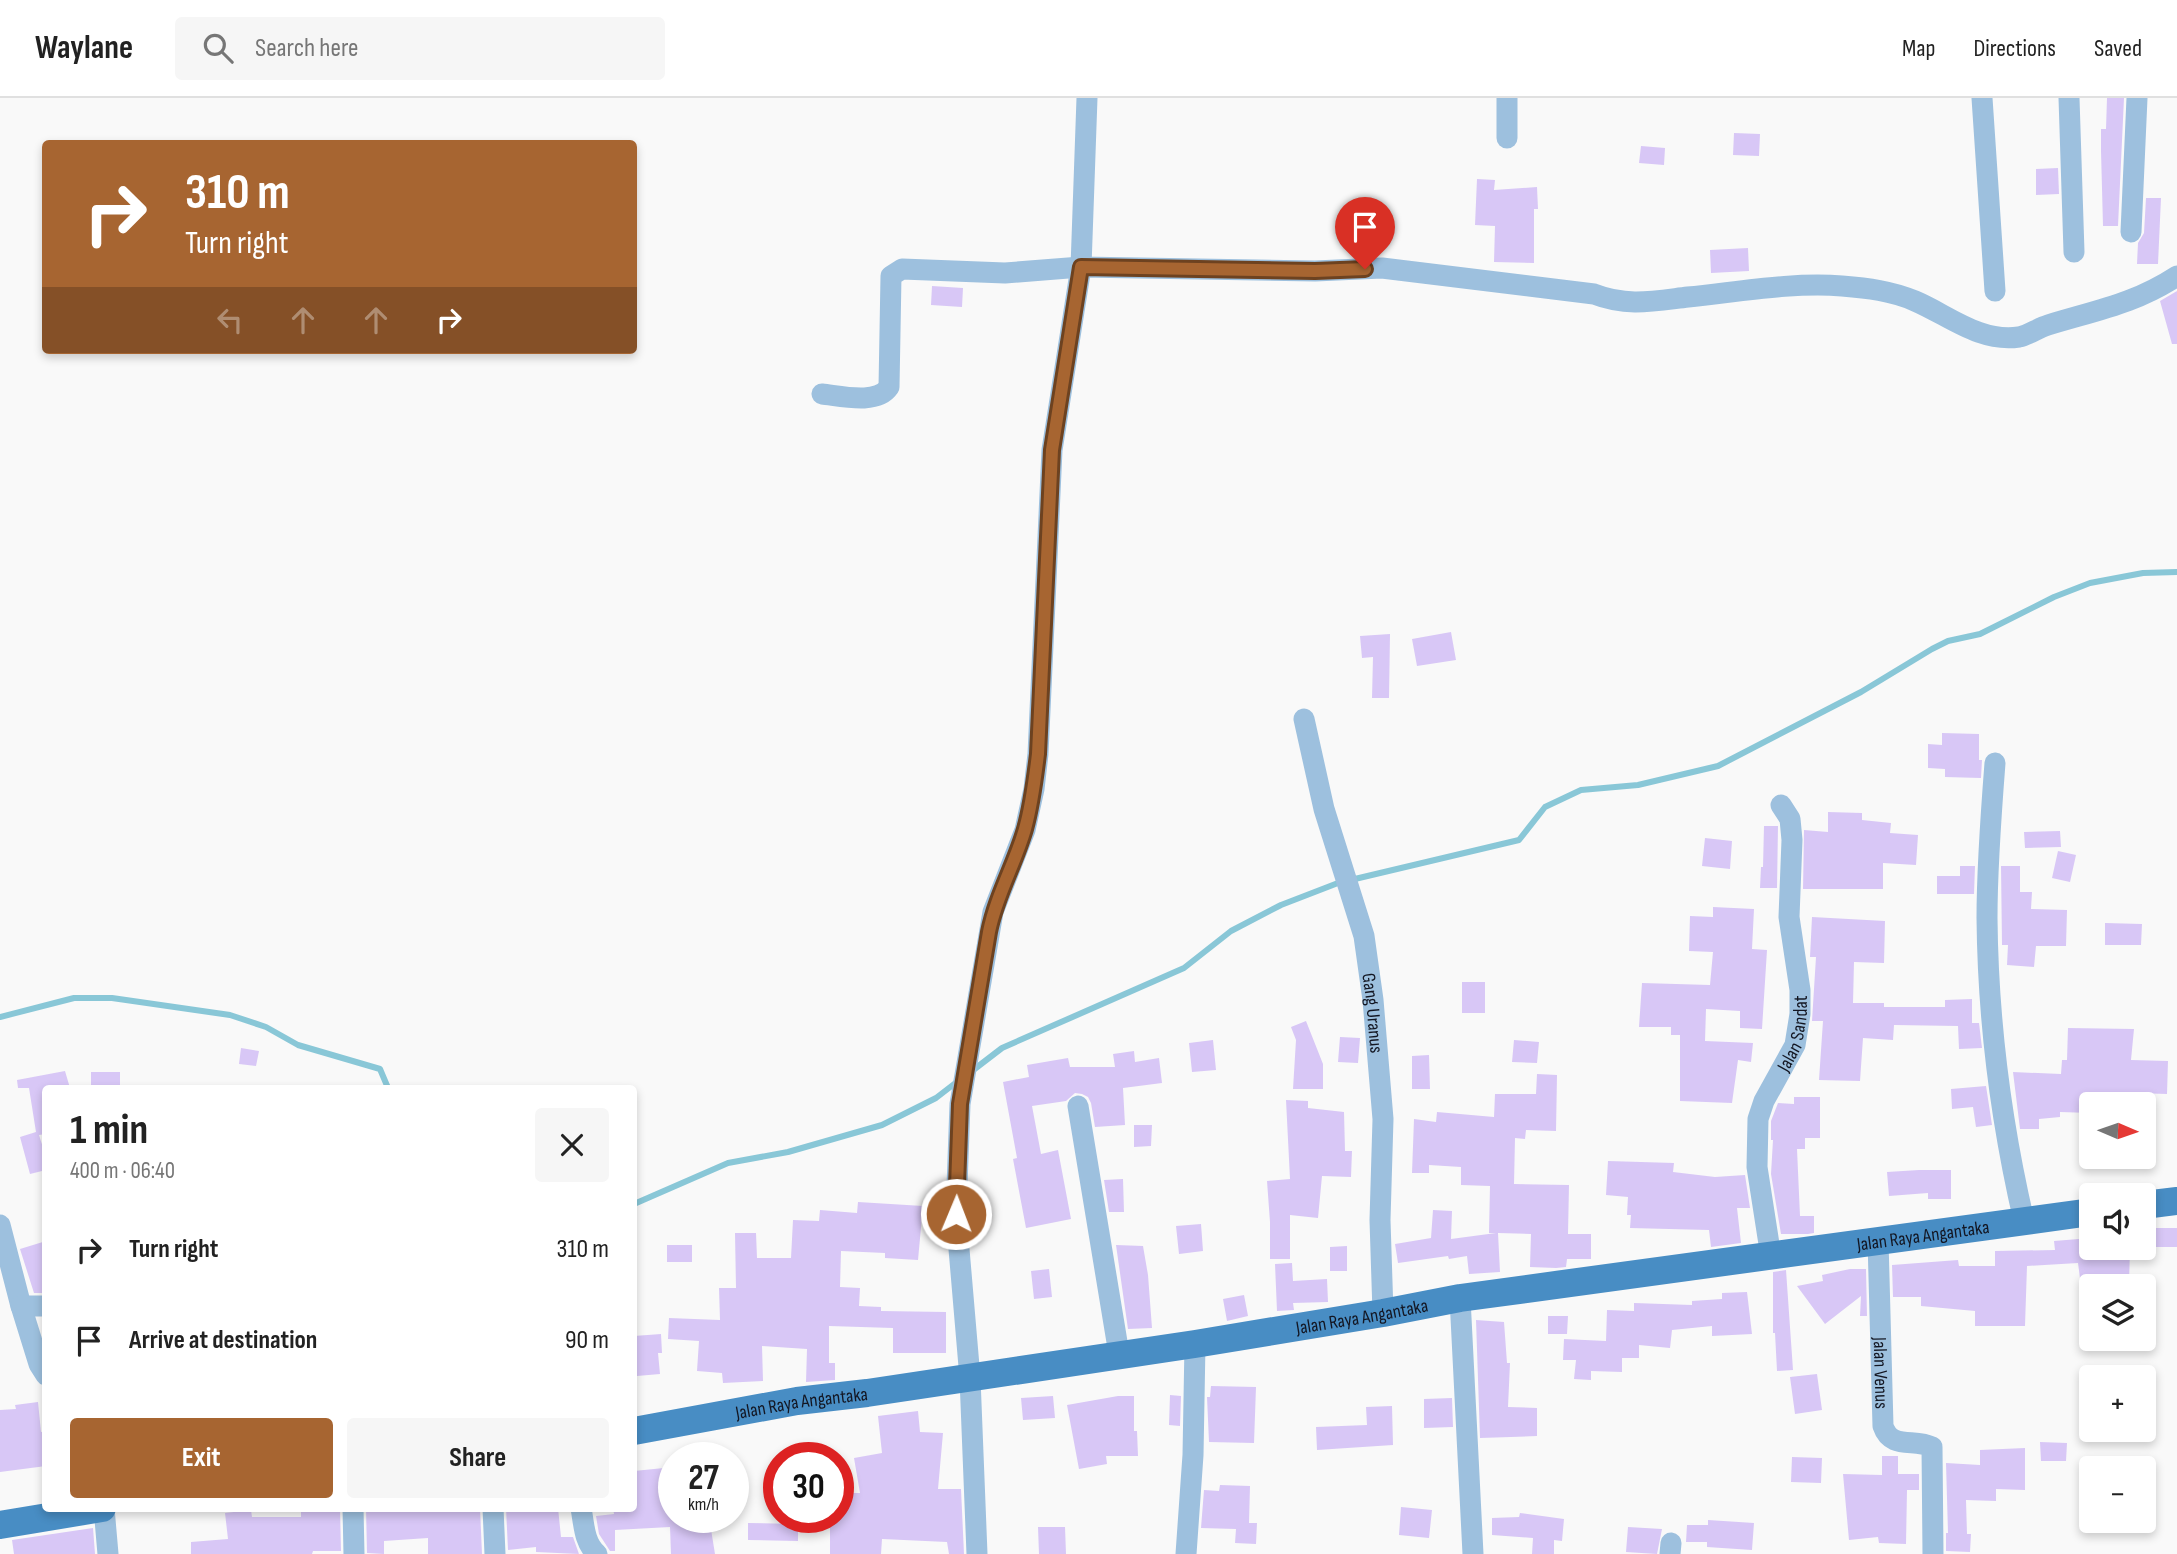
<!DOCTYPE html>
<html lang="en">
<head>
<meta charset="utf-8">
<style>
  :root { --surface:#fff; --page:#f6f6f6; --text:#222; --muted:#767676; --line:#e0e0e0; --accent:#a76531 }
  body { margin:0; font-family:"Sofia Sans Condensed",sans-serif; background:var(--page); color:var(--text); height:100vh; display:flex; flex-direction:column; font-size:26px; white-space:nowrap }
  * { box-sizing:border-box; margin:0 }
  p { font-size:23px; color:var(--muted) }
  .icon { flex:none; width:38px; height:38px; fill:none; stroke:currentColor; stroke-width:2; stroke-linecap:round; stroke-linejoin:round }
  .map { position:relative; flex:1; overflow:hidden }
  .sheet { position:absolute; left:42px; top:987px; width:595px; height:427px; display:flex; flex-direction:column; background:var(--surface); border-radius:7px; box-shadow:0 4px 10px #0003 }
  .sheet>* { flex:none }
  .banner { position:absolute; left:42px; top:42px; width:595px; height:214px; border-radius:7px; box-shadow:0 4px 10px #0003; background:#a76531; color:#fff; overflow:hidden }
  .needle { width:46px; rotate:92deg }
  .buttons { position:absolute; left:2079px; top:994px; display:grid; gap:14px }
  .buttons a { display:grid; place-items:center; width:77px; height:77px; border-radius:7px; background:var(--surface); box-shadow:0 4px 10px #0003; font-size:35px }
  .speed { position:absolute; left:658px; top:1344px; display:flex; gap:14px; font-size:35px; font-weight:700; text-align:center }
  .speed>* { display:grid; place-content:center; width:91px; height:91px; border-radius:50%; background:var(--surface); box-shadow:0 4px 10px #0003; line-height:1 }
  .speed small { font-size:18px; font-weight:400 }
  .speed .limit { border:10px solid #d22; background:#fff; color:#111 }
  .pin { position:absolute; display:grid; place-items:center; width:60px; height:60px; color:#fff; margin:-72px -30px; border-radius:50% 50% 50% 0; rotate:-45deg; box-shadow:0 0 7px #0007 }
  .pin .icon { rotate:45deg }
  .me { position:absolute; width:77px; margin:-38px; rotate:1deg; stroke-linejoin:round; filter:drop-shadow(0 0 5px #0008) }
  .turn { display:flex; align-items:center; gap:24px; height:147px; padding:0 28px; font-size:32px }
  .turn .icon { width:91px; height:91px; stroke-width:2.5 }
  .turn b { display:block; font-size:49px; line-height:60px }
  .lanes { display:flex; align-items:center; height:66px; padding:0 28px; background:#0003; justify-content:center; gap:35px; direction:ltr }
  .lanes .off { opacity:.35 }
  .round { display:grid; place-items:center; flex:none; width:74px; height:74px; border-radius:7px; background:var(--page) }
  .overview { display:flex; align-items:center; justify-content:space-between; height:119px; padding:0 28px }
  h1 { font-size:42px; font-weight:700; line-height:52px }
  .button { display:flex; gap:14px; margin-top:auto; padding:14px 28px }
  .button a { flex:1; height:80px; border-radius:7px; background:var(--accent); color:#fff; font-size:28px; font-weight:700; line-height:80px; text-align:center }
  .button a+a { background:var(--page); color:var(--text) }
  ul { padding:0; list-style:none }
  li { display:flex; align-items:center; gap:21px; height:91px; padding:0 28px }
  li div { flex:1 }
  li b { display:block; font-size:26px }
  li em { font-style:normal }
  header { display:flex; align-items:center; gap:42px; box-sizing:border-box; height:98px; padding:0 35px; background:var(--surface); border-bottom:2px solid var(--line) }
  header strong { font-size:33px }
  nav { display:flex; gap:38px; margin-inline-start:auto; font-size:24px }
  .search { width:490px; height:63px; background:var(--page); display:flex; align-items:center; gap:18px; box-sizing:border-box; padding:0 24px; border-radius:7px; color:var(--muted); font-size:26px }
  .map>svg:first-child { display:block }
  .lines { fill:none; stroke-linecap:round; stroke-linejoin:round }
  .stream { stroke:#89c7d7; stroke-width:6 }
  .building { fill:#d8c7f6 }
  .minor { stroke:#9dc0de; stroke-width:21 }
  .major { stroke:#488dc4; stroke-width:28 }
  .route-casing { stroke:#6d4220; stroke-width:18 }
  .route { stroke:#a76531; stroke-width:12 }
  .labels { text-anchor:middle; stroke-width:5; stroke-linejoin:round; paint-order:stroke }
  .street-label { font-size:19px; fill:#131622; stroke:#fff }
</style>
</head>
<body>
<header>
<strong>Waylane</strong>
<div class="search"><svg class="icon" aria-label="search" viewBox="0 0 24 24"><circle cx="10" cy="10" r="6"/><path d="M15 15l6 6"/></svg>Search here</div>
<nav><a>Map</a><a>Directions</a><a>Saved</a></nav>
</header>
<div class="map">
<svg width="2177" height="1456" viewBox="0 0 2177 1456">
  <rect width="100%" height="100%" fill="#f9f9f9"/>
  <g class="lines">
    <path class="stream" d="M0,919l74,-19h38l118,17 36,12 32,18 82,24 8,19
      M972,973l30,-23 182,-80 47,-37 50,-26 57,-22 181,-43 26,-33 36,-17 57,-5 80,-19 143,-74 71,-43 16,-8 32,-7 74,-37 36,-14 53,-10 34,-1
      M634,1106l94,-41 60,-11 94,-27 54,-27 22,-17"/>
  </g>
  <path class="building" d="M2107,0h17l-6,128h-15l-2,-75v-22h5z
    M1734,35l26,1 -1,22 -26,-1z
    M1641,48l24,2 -1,17 -25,-2z
    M2058,70l1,26 -23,1v-26z
    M1477,81l18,1 -1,10 43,-3 1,22h-4v54l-40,-1 1,-36 -20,-1z
    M2146,100h15l-3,66h-21l1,-21 6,-10z
    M1748,150l1,23 -38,2 -1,-23z
    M932,188l31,2 -1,19 -31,-2z
    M2177,193v53h-5l-12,-43z
    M1451,534l5,28 -39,6 -5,-27z
    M1390,536l-1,64h-17l1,-41 -11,1 -2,-22z
    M1942,635l37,1v26h3l-1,18 -36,-1v-8l-17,-1v-24l14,1z
    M1828,714l34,1v7l29,3 -1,10 28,2 -2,30 -33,-2v26h-80l1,-59 24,2z
    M1764,728h14l-1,62h-17l1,-21h2z
    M2060,733l1,16 -36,1 -1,-16z
    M1705,740l27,3 -2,28 -28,-3z
    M2058,753l18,4 -6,27 -18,-4z
    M1960,768h15l-1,28h-37v-18h23z
    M2001,768h19v26h12l-1,17 36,1 -1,36h-30l-2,21 -27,-2 1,-20h-6z
    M1713,809l41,2 -2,40 15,1 -5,79 -22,-1v-17l-34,-2 -1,32 48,2 -2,19 -13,-2 -6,43 -52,-2v-66h-9v-8h-32l3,-44 68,2 3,-33 -24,-1 1,-35 23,1z
    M1812,819l73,4 -1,42 -30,-1 -1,41h31v4h61v-7l27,-1v24h7l3,25 -23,1 -1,-23 -64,-1 -1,15 -30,-2 -3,43 -41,-1 4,-59h-11l4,-64h-6z
    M2105,825l37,1 -1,21h-36z
    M1462,884h23v31h-23z
    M1306,923l17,43v25h-30l3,-49 -5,-13z
    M2068,930l66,1 -3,31 37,1 -1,33 -32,-1 -1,11h-43v9l-31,-1v5l-21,2v10h-19l-7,-57 48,2 1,-14h5z
    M1340,939l20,1 -2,25 -20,-1z
    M1213,942l3,30 -24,2 -3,-29z
    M1514,942l25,2 -2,21 -25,-1z
    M241,950l18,3 -3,15 -17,-2z
    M1134,953l1,11 24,-4 3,25 -39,5 2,37 -30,2 -4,-24 -3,-6 -6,-3 -7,-1 -9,8 -34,5 9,48 17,-4 13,69 -45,9 -13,-69 4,-1 -14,-76 26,-5 -2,-12 41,-7 2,9h45l-2,-13z
    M1429,957l1,34h-18v-33z
    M65,973l5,17h-24v46l-7,1 7,22v13l-16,4 -10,-37 16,-5 -7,-44h-11l-1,-8z
    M91,974h29v16h-29z
    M1537,976l20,1 -1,56 -30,-1 -1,9 -10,-1 -1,46 55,1 -1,49h23v25h-24l-1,8 -10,1 -26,-1 1,-33 -33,-1 2,39 -31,2 -2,-18 -18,3 -1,-3 -50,7 -3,-19 36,-6 2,-28 19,1 -1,28 45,-6h-7l1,-47 -29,-1v-18l-32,-2v8h-17l2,-54 22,3 1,-10 57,5 1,-23h41z
    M1986,988l6,39 -16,2 -3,-20 -21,2 -1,-20z
    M1794,999h26v41h-15v11h-8l3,67h14v17l-6,1h-27l-10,-60 2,-34h-2v-19l7,-18 16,1z
    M1286,1002l22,1v7l36,4 1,39h7l-1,26 -29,-1 -4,42 -28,-3v44h-20v-37l-3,-41 23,-2z
    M1134,1027h18l-1,21 -17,1z
    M1608,1063l66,2 -1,9 42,5 30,-2 5,33h-13l4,35 -30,4 -2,-17 -79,-2 1,-13h-4l1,-18 -22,-2z
    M1919,1072h32v29h-23v-6l-39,3 -2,-24z
    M1123,1081l1,33h-15l-5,-32z
    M858,1104l65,4 -5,54 -33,-2v-5l-44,-2 -1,36 20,1 -1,18 22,1v4l65,1v41h-53v-25l-64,-2v37h6v17l-29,2 1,-33 -45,-3 1,35 -40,2 -1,-10 -25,-2 2,-30 -31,-2 1,-21 51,2 -1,-32h17l-1,-55h21l1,25h34l2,-38 26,1 1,-11 37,3z
    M1201,1126l2,27 -24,3 -3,-28z
    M2148,1130h29v19h-29z
    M2091,1140v10l39,2 -1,32 -20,1v3h-28l-3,-23 -51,3 -2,60h-50v-15l-54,-5v-9h-28l-1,-32 66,-5 1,6h36v-15l60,-1 -1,-9z
    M46,1143v52h-12l-14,-44z
    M667,1147h25v17h-25z
    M1116,1147l27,1 5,29 4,53 -24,1z
    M1347,1148v25h-17v-24z
    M1292,1165l1,18 34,-2 1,23 -35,1 1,7 -17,1 -2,-47z
    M1049,1171l3,28 -18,2 -3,-28z
    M1850,1171h16l1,47h-7l1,-20 -36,28 -28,-38 26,-5 -1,-6z
    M1786,1172l7,100 -16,1 -2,-38h-2v-61z
    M1747,1194l5,42 -40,2v-10l-40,4 -2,18 -31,-3v13h-17v14l-31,-1v9l-17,-1 2,-19h-13l1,-21 42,2 1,-31 27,1v-8l58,2v-4l30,-2v-6z
    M1244,1197l4,21 -21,5 -4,-22z
    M1548,1218h20l-1,18h-19z
    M1476,1222l28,2 3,41h3l-2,44 29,1v28l-57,2z
    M661,1236l1,19h-4l2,21 -23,2 -3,-40z
    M1817,1276l5,36 -27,4 -5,-37z
    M1211,1288l45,1 -2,56 -45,-1 -2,-45h3z
    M1170,1297l11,1 -1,30 -11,-1z
    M1053,1298l2,22 -32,2 -2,-22z
    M1118,1298h16v35h3l1,25h-32l1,8 -28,5 -12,-64z
    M1452,1300l1,29 -29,1v-29z
    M38,1304l3,30 5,-1v35l-46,6v-62l16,-1 -1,-4z
    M1392,1308l1,39 -76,5 -1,-23 51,-2 -1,-18z
    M918,1313l2,21 23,1 -5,56h23l3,65h-15l-2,-12 -65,-3 -1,15h-51v-37h8v-24h22l-6,-35 28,-5 -4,-37z
    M2040,1344l27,1 -1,18h-25z
    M2025,1350v42l-29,-1v12l-30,-1 1,34h4l-1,18 -24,-1v-18h2l-2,-70 34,2v-15z
    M1882,1358h16v18h21v16h-12l-1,54 -27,-1 -1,-6 -29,3 -6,-66 39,1z
    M1792,1359l30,1 -1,25 -30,-1z
    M674,1369v50h35l6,37h-44l-1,-27 -55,3v21h-5l-11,-17 -3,-18 18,-2 -1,-6h21v-37z
    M1220,1387l30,1 -1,37h8l-1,21 -21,-1 1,-14 -35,-1 3,-38 15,1z
    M1401,1409l31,3 -3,28 -30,-3z
    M301,1410h39l1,43h-28l-1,3h-121v-12l37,-3 -3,-26 26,-3 1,7h49z
    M366,1410h114l2,46h-54v-16l-44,3v13l-17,-1z
    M506,1410h52l3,29h12l6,17 -43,-2v-5l-28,3z
    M1520,1415l44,6 -2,22 -8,-1v14h-22l1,-16 -41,-3v-17l27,-1z
    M1708,1422l46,3 -2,27 -45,-3v-5h-21l1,-17h21z
    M748,1425l50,1v17l-50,-1z
    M1038,1429h27l1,27h-27z
    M1628,1429l34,2 -5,25 -31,-2z
    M93,1430l2,26h-81l-2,-14z"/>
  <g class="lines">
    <g class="minor">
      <path d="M1507,0v40"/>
      <path d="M1982,0l13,193"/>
      <path d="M2069,0l5,154"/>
      <path d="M2131,134l6,-134"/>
      <path d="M822,296c19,2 55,11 67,-7l2,-111 11,-7 103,4 76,-6 234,4 67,-3 212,26c33,13 60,7 94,3 50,-5 104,-15 154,-11 25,2 50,5 73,15 33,14 65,42 104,36 10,-2 19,-9 29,-12 49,-15 86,-21 129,-49"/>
      <path id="s1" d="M1304,621l20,90 40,127 9,64 10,119 -3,101 3,93"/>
      <path d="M1995,665c-4,51 -8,103 -8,155 1,102 14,204 37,303"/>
      <path d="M1078,1008l41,248"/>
      <path d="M0,1127l21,81 18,58 7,11"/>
      <path id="s2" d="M1878,1142l5,186c8,24 31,12 49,21l1,107"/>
      <path id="s3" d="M1771,1159l-14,-90 1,-48 6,-18 31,-56 5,-31v-24l-11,-73 3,-77 -2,-21 -9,-14"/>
      <path d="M1460,1200l13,256"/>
      <path d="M21,1208h25"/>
      <path d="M104,1410l4,46"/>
      <path d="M353,1410l1,46"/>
      <path d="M493,1410l2,46"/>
      <path d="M581,1410c3,16 3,35 16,46"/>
      <path d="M977,1456l-7,-176 -14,-164 4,-110 33,-192 32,-82 9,-41 4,-35 14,-304 29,-183 6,-169"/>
      <path d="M1186,1456l7,-99 2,-111"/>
      <path d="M1670,1456l1,-11"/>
    </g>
    <g class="major">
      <path d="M2144,1107l33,-4"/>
      <path id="s4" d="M634,1333l163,-30 70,-8 328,-49 188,-31 77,-15 631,-86"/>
      <path d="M0,1427l102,-17"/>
    </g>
  </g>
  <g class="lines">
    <g class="route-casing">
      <path id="route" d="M956,1116l4,-110 29,-172c7,-36 26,-68 36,-103 7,-25 10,-50 13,-75l14,-304 29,-183 234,4 50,-2"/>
    </g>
    <use href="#route" class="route"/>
  </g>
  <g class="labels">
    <g class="street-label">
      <text dy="7" stroke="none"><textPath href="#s1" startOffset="303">Gang Uranus</textPath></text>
      <text dy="7" stroke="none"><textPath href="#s3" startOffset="233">Jalan Sandat</textPath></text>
      <text dy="7" stroke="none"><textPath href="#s4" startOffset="1304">Jalan Raya Angantaka</textPath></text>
      <text dy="7" stroke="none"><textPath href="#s4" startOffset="737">Jalan Raya Angantaka</textPath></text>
      <text dy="7" stroke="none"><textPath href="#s2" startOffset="133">Jalan Venus</textPath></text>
      <text dy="7" stroke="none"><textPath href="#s4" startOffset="170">Jalan Raya Angantaka</textPath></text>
    </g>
  </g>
</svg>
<div class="buttons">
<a><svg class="needle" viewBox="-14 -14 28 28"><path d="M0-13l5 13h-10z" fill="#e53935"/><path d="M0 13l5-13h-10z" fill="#767676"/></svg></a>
<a><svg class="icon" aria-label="sound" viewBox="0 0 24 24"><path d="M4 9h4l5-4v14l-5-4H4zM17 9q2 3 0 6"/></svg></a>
<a><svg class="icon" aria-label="layers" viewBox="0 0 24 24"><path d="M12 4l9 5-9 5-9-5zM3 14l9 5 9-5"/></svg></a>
<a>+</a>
<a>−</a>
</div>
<div class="speed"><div>27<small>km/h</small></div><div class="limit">30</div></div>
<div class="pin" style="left:1365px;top:171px;background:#d93025"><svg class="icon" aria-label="arrive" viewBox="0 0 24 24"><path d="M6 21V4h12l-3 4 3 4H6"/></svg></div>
<svg class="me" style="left:956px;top:1116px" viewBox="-20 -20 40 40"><circle r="17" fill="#a76531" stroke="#fff" stroke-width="3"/><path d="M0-11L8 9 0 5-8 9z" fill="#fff"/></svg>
<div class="banner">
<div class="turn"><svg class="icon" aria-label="right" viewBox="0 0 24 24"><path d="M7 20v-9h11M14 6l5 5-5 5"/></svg><div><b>310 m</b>Turn right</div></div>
<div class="lanes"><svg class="icon off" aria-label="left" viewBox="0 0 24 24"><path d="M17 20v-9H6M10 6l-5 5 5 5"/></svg><svg class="icon off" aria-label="ahead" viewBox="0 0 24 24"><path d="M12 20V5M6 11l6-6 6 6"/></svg><svg class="icon off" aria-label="ahead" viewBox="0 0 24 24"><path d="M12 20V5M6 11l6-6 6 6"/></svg><svg class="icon" aria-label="right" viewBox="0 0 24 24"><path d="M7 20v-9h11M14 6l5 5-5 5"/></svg></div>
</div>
<section class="sheet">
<div class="overview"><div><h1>1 min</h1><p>400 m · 06:40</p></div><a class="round"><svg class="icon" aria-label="close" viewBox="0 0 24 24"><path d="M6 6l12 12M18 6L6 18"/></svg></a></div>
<ul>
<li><svg class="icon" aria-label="right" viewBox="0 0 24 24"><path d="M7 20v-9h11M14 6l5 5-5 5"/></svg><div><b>Turn right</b></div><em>310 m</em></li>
<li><svg class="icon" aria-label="arrive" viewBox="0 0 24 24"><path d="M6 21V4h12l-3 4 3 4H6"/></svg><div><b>Arrive at destination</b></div><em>90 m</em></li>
</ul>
<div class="button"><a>Exit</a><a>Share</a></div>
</section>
</div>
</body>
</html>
